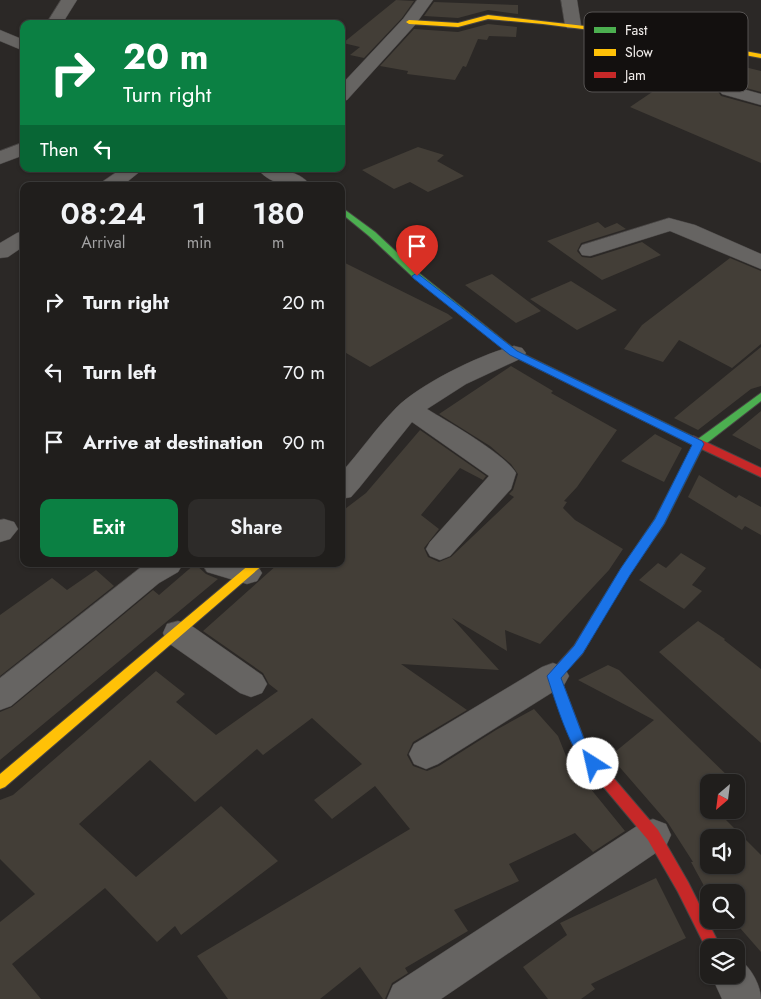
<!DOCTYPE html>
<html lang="en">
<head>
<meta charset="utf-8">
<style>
  :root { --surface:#201e1c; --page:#2d2b29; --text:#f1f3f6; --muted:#a2a2a3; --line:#3d3c3b; --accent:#0b8043 }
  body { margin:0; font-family:Jost,sans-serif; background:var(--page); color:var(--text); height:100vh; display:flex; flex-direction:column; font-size:19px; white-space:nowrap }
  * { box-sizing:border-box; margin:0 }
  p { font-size:16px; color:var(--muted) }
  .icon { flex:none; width:28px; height:28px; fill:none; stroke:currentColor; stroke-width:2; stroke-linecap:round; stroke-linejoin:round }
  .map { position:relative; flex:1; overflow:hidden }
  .side { position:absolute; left:20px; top:182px; width:325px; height:385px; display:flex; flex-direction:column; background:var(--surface); border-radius:10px; box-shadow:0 1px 4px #0004,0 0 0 1px var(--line) }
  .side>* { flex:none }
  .guide { position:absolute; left:20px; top:20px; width:325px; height:152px; border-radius:10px; box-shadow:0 1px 4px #0004,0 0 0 1px var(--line); background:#0b8043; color:#fff; overflow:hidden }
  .needle { width:32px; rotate:208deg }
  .fabs { position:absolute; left:700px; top:774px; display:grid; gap:10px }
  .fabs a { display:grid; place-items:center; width:45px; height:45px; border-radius:10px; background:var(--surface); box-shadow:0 1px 4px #0004,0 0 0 1px var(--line); font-size:25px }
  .pin { position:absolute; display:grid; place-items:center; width:42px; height:42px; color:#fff; margin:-51px -21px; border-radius:50% 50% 50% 0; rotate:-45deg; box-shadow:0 0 5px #0007 }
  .pin .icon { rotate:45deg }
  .me { position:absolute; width:55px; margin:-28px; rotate:325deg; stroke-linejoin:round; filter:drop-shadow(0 0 4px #0008) }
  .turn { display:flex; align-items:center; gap:18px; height:105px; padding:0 20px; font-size:22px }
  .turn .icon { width:65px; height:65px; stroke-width:2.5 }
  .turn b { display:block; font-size:35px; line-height:42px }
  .then { display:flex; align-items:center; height:48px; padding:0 20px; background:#0003; gap:10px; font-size:19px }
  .eta { display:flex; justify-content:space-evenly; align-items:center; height:85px; text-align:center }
  .eta b { font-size:30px; font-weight:600; line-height:35px }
  .button { display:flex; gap:10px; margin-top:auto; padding:10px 20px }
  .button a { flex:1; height:58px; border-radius:10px; background:var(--accent); color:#fff; font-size:20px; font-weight:600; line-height:58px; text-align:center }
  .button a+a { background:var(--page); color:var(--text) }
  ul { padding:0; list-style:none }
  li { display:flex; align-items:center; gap:15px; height:70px; padding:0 20px }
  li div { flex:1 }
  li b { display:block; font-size:19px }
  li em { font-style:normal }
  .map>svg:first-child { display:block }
  .building { fill:#433e37; fill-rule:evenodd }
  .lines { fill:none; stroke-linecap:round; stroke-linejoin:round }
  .street-casing { stroke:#484544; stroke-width:1 }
  .fast-casing { stroke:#484544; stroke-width:2 }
  .slow-casing { stroke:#484544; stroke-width:2 }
  .jam-casing { stroke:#484544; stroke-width:2 }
  .street { fill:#666462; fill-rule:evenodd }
  .fast { fill:#4caf50; fill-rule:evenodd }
  .slow { fill:#ffc107; fill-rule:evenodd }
  .jam { fill:#c62828; fill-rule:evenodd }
  .route { fill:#1a73e8; stroke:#114b97 }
  .key { fill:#13100f; stroke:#565352; stroke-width:1 }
  .key-label { font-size:14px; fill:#f3efed }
</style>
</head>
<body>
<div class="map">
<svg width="761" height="999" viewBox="0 0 761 999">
  <rect width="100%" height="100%" fill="#2b2826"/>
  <path class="building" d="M396,0l18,1 -12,17 -38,40 -14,-3 10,-8 -17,-4z
    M434,2l84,3v9l-30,-4 -30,8 -34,-2z
    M488,24l29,3 -1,10 -27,-1 -2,4 -9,-1 -12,28 -3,-1 -8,14 -48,-6 1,-3 -28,-5 34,-37 44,3z
    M704,57l57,14v21l-33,-9 -6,1 -5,6 4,6 40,11v56l-131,-56z
    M418,147l26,8 -7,6 27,15 -36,16 -18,-10 -16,7 -32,-19z
    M598,222l7,6 12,-5 9,6 -45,14 -4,8 5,6 9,1 51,-16 19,13 -59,25 -55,-39z
    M730,258l31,13v73l-29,24 -53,-28 -16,22 -39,-13 18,-24z
    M341,261l107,53 5,4 -83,49 -29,-17z
    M492,274l49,37 -25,12 -51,-38z
    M571,281l46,29 -40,20 -47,-31z
    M761,347v39l-10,3 -53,41 -24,-12z
    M511,366l42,25 -2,2 66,37 -40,57 -13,14 3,1 -4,6 12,12 48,29 -14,21 -69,74 -35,-14 2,21 -55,-33 47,52 -98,-6 66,46 -54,32 -6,13 6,11 14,5 12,-5 57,-36 38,-21 24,27 10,25 57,70 -32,21 -18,-19 -66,31 10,17 -65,29 14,21 -63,37 3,5 -16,10 -7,16h-2l-23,-32 -40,32h-92l-31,-43 213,-127 -35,-43 -43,33 -18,-19 48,-36 -50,-46 -49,37 -6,-6 -62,53 -45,-42 -71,64 57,53 85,-71 57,55 -97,74 -6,-9 -18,16 -52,-54 -93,76 29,35h-41v-77l35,-28 -35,-35v-59l13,-5 143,-124 29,23 -9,8 40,33 62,-44 -9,-7 -6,-11 -60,-42 75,-67h63v-52l25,-19 54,-63 66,46 -3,4 -23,-12 -39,47 18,14 -15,19 4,9 11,5 12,-5 63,-60 -5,-3 4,-4 5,-16 -7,-10 -21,-18 -51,-32z
    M761,411v39l-29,-15z
    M655,434l27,14 -18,34 -43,-21z
    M699,475l37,23 3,-3 22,12v28l-16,-9 -3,4 -54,-33z
    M681,553l25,15 -14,17 10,6 -18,18 -45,-29 19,-17 8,5z
    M195,564l11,10 12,5 -218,181v-48l12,-5 141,-117 6,5z
    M96,570l18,16 -114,90v-61l52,-37 15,12z
    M698,621l27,18 -1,1 37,29v74l-102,-91z
    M608,665l11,5 115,112h-25v28h7l45,45v97l-28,-32h3v-28h-27v3l-18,-33h2l-25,-39 -58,-67 44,-36 -76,-40zM709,838h27v27h-27z
    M656,878l30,60 -95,46 4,5 -14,10h-33l-25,-32 44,-32 -7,-12z"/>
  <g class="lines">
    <g class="street-casing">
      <path id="street" d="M61,0h16l-15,24h-16z
        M417,0h16l-18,25 -68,75 -6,1v-16l62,-66z
        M561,0h16l4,25 -2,3h-12l-2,-3z
        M0,30l24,10v11l-24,-10z
        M728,85l33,9v11l-39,-11 -3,-4 3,-4z
        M24,142v13l-24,9v-13z
        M121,169h22l-21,17h-23l3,-4z
        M258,169c18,-1 42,1 53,17 -17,1 -42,-1 -53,-17z
        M669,218l26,7 66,29v15l-91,-38 -80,25 -8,-1 -3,-5 3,-5z
        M24,231v15l-16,11 -8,1v-15l17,-10z
        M514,346l8,2 4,5 -4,5 -56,26 -39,25c21,13 78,45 89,64l-5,16 -61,67 -10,4 -10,-4 -4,-7 4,-7 59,-66 -77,-54 -53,66 -8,9 -10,2v-26c19,-21 35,-45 55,-65 24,-24 85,-54 118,-62z
        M4,519l10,3 4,7 -8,10 -10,3v-22z
        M145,564h38l-5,8 -19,11 -148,123 -11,4v-32z
        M202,564h51l4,1 5,8 -5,8 -10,3 -40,-12z
        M178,621l11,3 73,51 5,9 -5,9 -11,4 -11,-4 -73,-51 -4,-9 4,-9z
        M553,663l11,4 5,9 -5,9 -126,79 -12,5 -12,-5 -5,-10 5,-10 128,-77z
        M653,819l13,5 5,11 -5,11 -225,153h-54l6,-14 247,-161z
        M736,958c13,5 25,27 25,41h-39l-11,-24h25z"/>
    </g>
    <g class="fast-casing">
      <path id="fast" d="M341,207l34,25 45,42 97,77 181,88 63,-46v8l-58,45 -39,78 -35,51 -28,46 -4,2 -4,-2 -2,-3 30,-49 34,-50 39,-76h-5l-178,-88 -97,-77 -45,-42 -28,-23z"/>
    </g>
    <g class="slow-casing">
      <path id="slow" d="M488,15l158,18 115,21v4l-115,-21 -103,-13 -55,-5 -30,8 -49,-3 -3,-2 3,-2 49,3z
        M250,564h14l-259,223 -5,2v-15z"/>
    </g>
    <g class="jam-casing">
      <path id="jam" d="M693,436l68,32v9l-72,-34 -1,-3 1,-3z
        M597,613l4,2 2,3 -2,3 -19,33 -22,23 27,70 71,83 30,52 33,66h-12v6l-31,-62 -30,-52 -72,-86 -29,-78 27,-30 19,-31z"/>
    </g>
    <use href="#street" class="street"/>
    <use href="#fast" class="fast"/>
    <use href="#slow" class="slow"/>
    <use href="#jam" class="jam"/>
  </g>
  <path class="route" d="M417,273l100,78 185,90 2,3 -40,80 -34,51 -47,78 -22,25 26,69 13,17 -2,4c-22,8 -45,-75 -51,-92l27,-30 47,-78 34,-49 37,-74 -182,-90 -97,-77 -1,-2z"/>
  <rect x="584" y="12" width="164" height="80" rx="8" class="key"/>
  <rect x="594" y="27" width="22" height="6" fill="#4caf50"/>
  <rect x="594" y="49" width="22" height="7" fill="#ffc107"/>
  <rect x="594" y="72" width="22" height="6" fill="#c62828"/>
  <g class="key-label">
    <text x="625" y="35">Fast</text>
    <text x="625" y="57">Slow</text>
    <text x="625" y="80">Jam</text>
  </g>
</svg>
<div class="fabs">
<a><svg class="needle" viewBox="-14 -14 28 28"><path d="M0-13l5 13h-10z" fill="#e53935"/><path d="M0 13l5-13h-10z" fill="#a2a2a3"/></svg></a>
<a><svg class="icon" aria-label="sound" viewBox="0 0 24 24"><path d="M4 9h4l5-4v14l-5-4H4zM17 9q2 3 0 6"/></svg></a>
<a><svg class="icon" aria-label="search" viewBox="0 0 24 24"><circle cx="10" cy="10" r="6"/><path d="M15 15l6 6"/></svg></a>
<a><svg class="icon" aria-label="layers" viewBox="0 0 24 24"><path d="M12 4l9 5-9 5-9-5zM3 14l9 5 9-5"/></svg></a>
</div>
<div class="pin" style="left:417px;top:276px;background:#d93025"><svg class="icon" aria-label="arrive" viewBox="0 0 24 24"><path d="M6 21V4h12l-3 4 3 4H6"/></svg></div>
<svg class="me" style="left:593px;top:764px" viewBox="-20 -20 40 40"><circle r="19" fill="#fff"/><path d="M0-13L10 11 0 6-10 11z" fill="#1a73e8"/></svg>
<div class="guide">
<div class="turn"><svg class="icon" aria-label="right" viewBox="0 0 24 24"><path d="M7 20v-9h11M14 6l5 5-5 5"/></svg><div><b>20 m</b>Turn right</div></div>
<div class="then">Then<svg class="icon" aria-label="left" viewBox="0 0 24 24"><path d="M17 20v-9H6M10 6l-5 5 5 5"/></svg></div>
</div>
<section class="side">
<div class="eta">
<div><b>08:24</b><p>Arrival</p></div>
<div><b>1</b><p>min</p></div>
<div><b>180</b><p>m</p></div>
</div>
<ul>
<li><svg class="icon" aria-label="right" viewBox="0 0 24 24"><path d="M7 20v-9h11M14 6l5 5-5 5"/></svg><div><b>Turn right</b></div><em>20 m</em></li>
<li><svg class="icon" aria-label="left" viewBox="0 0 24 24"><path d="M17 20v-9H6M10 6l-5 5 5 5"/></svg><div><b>Turn left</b></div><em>70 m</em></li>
<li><svg class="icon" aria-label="arrive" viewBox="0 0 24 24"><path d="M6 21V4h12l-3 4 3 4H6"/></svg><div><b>Arrive at destination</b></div><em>90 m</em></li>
</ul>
<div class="button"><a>Exit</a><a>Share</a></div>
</section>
</div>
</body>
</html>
